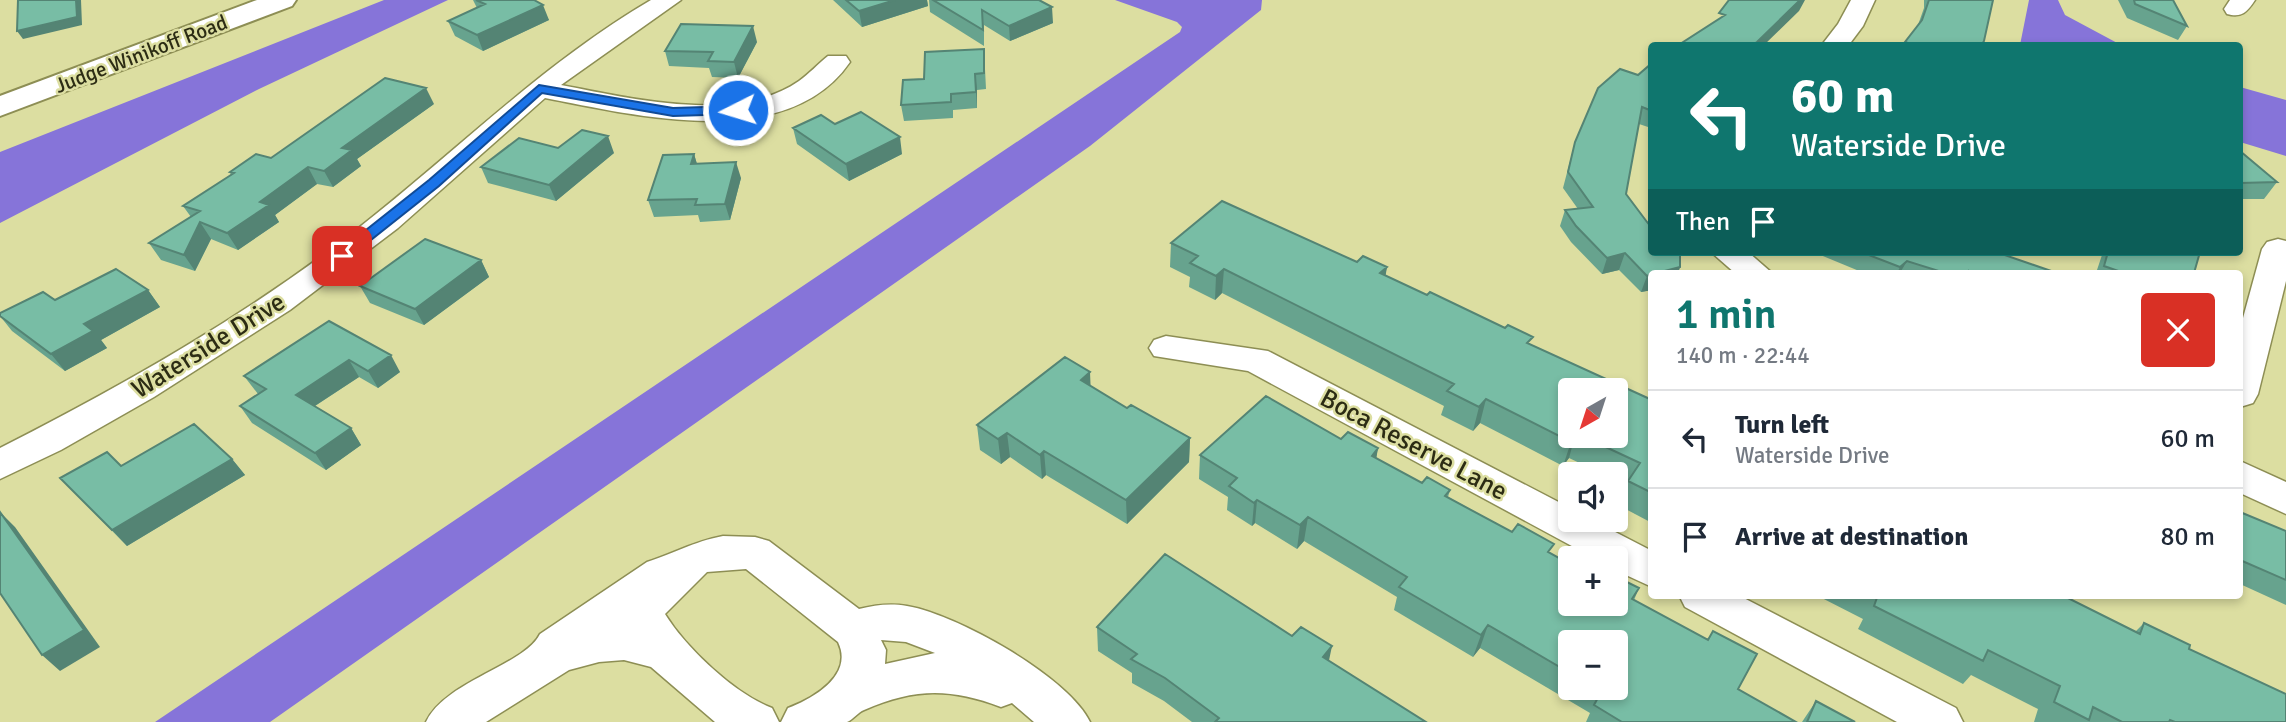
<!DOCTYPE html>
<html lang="en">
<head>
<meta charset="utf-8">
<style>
  :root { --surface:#fff; --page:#f6f6f7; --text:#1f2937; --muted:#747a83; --line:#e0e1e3; --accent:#0f766e }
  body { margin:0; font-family:Signika,sans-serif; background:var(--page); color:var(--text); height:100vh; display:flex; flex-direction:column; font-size:26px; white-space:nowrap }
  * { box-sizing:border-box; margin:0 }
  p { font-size:23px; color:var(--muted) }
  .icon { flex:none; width:38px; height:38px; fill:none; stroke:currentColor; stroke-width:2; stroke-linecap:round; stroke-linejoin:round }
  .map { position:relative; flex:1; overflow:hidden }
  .side { position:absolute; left:1648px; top:270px; width:595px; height:329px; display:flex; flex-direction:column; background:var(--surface); border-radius:7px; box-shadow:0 4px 10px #0003 }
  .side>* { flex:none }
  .top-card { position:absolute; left:1648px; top:42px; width:595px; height:214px; border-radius:7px; box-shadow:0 4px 10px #0003; background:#0f766e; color:#fff; overflow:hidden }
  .needle { width:46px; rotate:219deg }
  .buttons { position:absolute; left:1558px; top:378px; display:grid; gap:14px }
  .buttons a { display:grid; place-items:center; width:70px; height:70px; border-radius:7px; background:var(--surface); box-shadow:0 4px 10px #0003; font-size:35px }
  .pin { position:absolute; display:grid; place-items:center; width:60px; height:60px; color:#fff; margin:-30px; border-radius:14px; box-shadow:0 4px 10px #0006 }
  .me { position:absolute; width:77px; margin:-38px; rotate:265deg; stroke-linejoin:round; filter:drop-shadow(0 0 5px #0008) }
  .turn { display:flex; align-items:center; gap:24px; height:147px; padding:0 28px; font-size:32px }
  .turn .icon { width:91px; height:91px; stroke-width:2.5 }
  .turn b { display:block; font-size:49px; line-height:60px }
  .then { display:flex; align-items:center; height:66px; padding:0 28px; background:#0003; gap:14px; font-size:26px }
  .round { display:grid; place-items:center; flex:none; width:74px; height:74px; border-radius:7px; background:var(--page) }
  .overview { display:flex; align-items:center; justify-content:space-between; height:119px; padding:0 28px }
  h1 { font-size:42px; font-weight:600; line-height:52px; color:var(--accent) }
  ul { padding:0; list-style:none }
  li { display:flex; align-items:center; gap:21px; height:98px; padding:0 28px; border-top:2px solid var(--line) }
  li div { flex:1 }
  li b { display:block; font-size:26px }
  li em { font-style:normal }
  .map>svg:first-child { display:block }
  .water { fill:#8674d9 }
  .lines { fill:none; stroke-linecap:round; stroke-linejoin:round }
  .minor-casing { stroke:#8d8e54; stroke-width:3 }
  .tertiary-casing { stroke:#8d8e54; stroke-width:4 }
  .minor { fill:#fff; fill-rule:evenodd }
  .tertiary { fill:#fff; fill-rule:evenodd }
  .wall { fill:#67a38e; fill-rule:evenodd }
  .shaded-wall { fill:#548474 }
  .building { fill:#78bda5; stroke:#548474; stroke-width:2 }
  .route { fill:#1a73e8; stroke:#114b97; stroke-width:2 }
  .labels { text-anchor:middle; stroke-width:5; stroke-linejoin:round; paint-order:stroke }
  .far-street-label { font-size:21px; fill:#2c2c14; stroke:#dcdea1 }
  .street-label { font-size:26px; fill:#2c2c14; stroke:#dcdea1 }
</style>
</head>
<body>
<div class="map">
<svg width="2286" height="722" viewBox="0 0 2286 722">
  <rect width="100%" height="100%" fill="#dcdea1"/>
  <path class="water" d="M384,0h64l-189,89 -259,134v-71z
    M1115,0h147l-1,10 -171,136 -820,576h-115l1025,-690 2,-5 -5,-5z
    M2029,0h29l7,15 56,30h-101z
    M2240,87l46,13v56l-46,-14z"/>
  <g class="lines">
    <g class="minor-casing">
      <path id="minor" d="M651,0h30l-120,85c69,13 175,40 238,-4 10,-7 19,-17 29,-25h18l4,6c-63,92 -216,53 -305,36l-147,130 -108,82 -136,87 -93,53 -61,29v-31c124,-63 246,-132 356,-218 99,-77 186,-166 295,-230z
        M1851,0h24l-12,26 -15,20h-27l17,-22z
        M2230,0h25c-8,12 -13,18 -28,14l-3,-5z
        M2278,239l8,2v40l-28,113 -5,9 -13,4v-78l22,-80 5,-7z
        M1711,252h37l24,21h-37z
        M1166,336l102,15 302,157v12h22l60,31v36l-37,-17v-12h-21l-346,-187 -94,-15 -5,-8 5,-8z
        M2240,461l46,21v32l-46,-21z
        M723,536l32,1 14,4 90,68c16,-4 31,-6 48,-3 49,8 162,71 183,116h-56l-22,-19 -11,4c-51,-19 -86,-19 -137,3 -6,2 -11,10 -17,12 -14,0 -50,0 -66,0l7,-14c26,-10 66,-33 50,-66l-92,-73 -39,3 -42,42c21,34 70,80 107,94l7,14h-64l-64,-55 -27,-7 -25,2 -30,8 -83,52h-60c19,-41 99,-57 114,-88l107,-72c28,-9 45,-20 76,-26zM881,640l25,2 29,11 -50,11 1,-14z
        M1679,595h59l218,113 7,14h-66l-212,-115z"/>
    </g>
    <g class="tertiary-casing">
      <path id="tertiary" d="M257,0h39l-4,6 -292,110v-20z"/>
    </g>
    <use href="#minor" class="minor"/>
    <use href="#tertiary" class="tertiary"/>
  </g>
  <path class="wall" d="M473,0h61l15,20 -66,31 -28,-15 -7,-15 29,-13z
    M833,0h94l1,6 -66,21z
    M929,0h110l14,23 -43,18 -26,-16v21l-54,-34z
    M1924,0h69l-9,41 -2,5h-78l14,-21 6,-17z
    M2118,0h55l14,26 -9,14 -51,-22z
    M757,42l-19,36 -26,-1 -3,-9 -40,-2 -4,-15z
    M984,49l2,40 -9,1v18l-24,2v8l-49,3 -3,-16 23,-26z
    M1652,63v64l-1,1 -12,-4 -13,70 54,73 -2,6h-26v17l-11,2 -22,-22 -17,4 -31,-32 -11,-16 5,-16 13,-1 -15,-21 12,-46 63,-67z
    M434,104l-77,55 4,7 -28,21 -16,-3 -42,31 4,7 -41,28 -27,-11 -16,32 -34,-11 -12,-17 42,-26 -8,-11 48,-31 -1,-3z
    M793,128l109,26 -53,27 -52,-37z
    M558,148l56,5 -58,48 -68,-18 -7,-16z
    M2240,151l37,31 -13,17h-24z
    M694,154l3,10 44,14 -11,42 -30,2 -2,-7 -44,2 -6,-17z
    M1171,243l186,19 30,5 -2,8 145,69 122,56v123l-34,-18 8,-20 -11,-5v-6h-12l-34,-16 -6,8 -83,-43 -7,8 -32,-16 3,-9 -222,-113 -7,7 -26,-13 1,-10 -20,-10zM1615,390v46h-45z
    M1819,252h177l61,21h-193l-46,-19z
    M2103,252h97l-6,21h-98z
    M481,260l8,17 -65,48 -54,-22 -10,-17z
    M148,290l12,17 -59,33 6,8 -42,23 -53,-40 -12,-15v-3l55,-13z
    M329,321l71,51 -22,16 -19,-11 -44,29 36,22 10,17 -35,25 -74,-47 -12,-17 18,-12 -14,-18z
    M1091,386l36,22 63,30 -1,24 -62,62 -81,-49 -4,4 -32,-22 -9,7 -21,-14 -3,-25z
    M1341,439l37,9 -2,10 46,25 28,7 -2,7 103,56 19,51 69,-16 -5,12 104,89 58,33h-210l4,-9 -110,-65 -7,9 -79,-47 3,-13 -93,-56 -7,8 -42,-26 -3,3 -25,-16 1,-13 -29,-18 1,-24zM1570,642l45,46h-45z
    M232,459l13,16 -118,71 -67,-68 61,-12z
    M2240,512l46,19v74l-46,-21z
    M1816,595h246l73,37 9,-9 45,26 97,73h-252l4,-13 -67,-34 -8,9 -105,-55 5,-10z
    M1097,627l232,34 97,61h-234l-28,-21 -32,-18v-10l-34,-22z
    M1816,701l39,21h-53z"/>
  <path class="shaded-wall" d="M76,0h5l1,25 -59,14 -6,-8z
    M895,0h32l1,6 -66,21 -3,-16z
    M1800,0h5l-6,11 -36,35h-13z
    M543,5l6,15 -66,31 -6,-16z
    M1052,7l1,16 -43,18 -1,-15z
    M753,26l4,16 -19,36 -4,-16z
    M975,74l2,16v18l-1,-16z
    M426,88l8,16 -77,55 4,7 -28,21 -9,-16 18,-23z
    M608,136l6,17 -58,48 -7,-16z
    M900,137l2,17 -53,27 -3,-17z
    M694,154l5,17 -8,-7z
    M736,162l5,16 -11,42 -5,-16z
    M308,167l9,17 -42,31 4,7 -41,28 -11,-17 33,-31z
    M200,222l11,17 -16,32 -11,-16z
    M1625,253l-6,17 -17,4 5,-16z
    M481,260l8,17 -65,48 -9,-16z
    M1907,261l-7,12h-3l3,-6z
    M1387,267l-4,24 -3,-18z
    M1680,267l-2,6h-21z
    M1224,269l-2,24 -7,7 1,-24z
    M1652,274v16l-11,2 6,-16z
    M148,290l12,17 -59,33 6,8 -42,23 -14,-17 33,-30z
    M391,355l9,17 -22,16 -10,-17z
    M349,360l10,17 -52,34 -11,-16z
    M1090,372l1,24 -10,-16z
    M1486,399l-6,24 -7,8 6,-24z
    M351,428l10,17 -35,25 -11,-17z
    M1007,433l3,24 -9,7 -3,-25z
    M1575,436l-6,22 -6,8 8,-24z
    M1190,438l-1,24 -62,62 -1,-24z
    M1378,448l-4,24 -2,-16z
    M1044,451l2,24 -4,4 -2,-24z
    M232,459l13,16 -118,71 -15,-16z
    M1257,500l-2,23 -3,3 2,-23z
    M0,512l15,15 85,120 -40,24 -18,-16z
    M1308,517l-4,24 -7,8 3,-24z
    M1488,625l-8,23 -7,9 8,-22z
    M1332,646l-5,24 -4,-13z"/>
  <path class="building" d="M18,0h58l1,17 -60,14z
    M476,0h58l9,5 -66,30 -29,-14 37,-17z
    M846,0h49l-36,11z
    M933,0h106l13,7 -43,19 -27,-16 1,20z
    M1729,0h71l-43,42 -7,4h-73l48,-31 -6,-2z
    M1929,0h64l-9,41 -3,5h-71l1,-2 -6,-2 17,-22z
    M2134,0h39l14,26 -52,-22z
    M681,24l72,2 -19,36 -26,-1 5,-9 -48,-1z
    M984,49v24l-9,1 1,18 -25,2v8l-50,3 2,-25 21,-1 1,-27z
    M1652,63v48l-10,-4 -16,87 21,28 5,6v24h25l3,2v13l-23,6h-5v1l-5,2 -22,-23 -18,5 -31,-32 -11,-16 28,-3 -25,-35 7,-30 23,-54 22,-19 18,6z
    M385,78l41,10 -84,60 10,2 -28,21 -16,-4 -48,35 9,3 -42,28 -27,-11 -16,33 -35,-12 51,-32 -17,-5 51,-33 -4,-1 26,-18 15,4z
    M861,112l39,25 -54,27 -53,-36 28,-13 14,9z
    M582,130l26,6 -59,49 -68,-18 38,-29 39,10z
    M2240,151l37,31 -37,1z
    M694,154l-3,10 45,-2 -11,42 -30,1 2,-6 -49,1 15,-45z
    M1222,201l135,61 6,-6 24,11 -7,6 47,22 3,-3 75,36 3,-3 25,12 -6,6 125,57v93l-24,-12 12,-18 -58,-27h33v-46h-45v46h5l-4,6 -85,-43 -7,8 -32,-16 7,-7 -230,-115 -8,7 -26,-13 8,-7 -27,-13z
    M425,239l56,21 -66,49 -55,-23z
    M1861,252h135l61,21h-82l-6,-2v2h-24l-38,-12 -7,6z
    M2108,252h92l-6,21h-70l-20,-7z
    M116,269l32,21 -64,34 9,7 -42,23 -51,-38v-3l43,-21 12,8z
    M329,321l62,34 -23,16 -19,-11 -53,35 55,33 -36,25 -75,-47 26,-17 -22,-13z
    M1065,357l25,15 -9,8 46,28 4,-3 59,33 -64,62 -82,-49 -4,4 -33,-22 -9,6 -21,-14z
    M1266,396l75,43 7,-7 30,16 -6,8 50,27 5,-6 23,13 -5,6 67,36 6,-8 36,20 -6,8 22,12v40h45v-28l24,12 -7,11 76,41 5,-9 44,23 -19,35 58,33h-174l-28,-17 7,-13 -6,-4h20v-46h-45v31l-82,-48 -7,10 -51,-30 -31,-18 8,-10 -99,-60 -8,8 -43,-25 -3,3 -25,-17 8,-8 -37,-23z
    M194,424l38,35 -120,71 -52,-52 47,-26 14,14z
    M0,512l84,118 -42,25 -42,-62z
    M2240,512l46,19v49l-46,-20z
    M1165,554l127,82 9,-9 31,19 -9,11 103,65h-211l4,-4 -54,-40 -34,-19 6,-5 -40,-27z
    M1878,595h184l78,39 4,-11 46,22 -1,4 97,45v28h-111l-5,-2 -1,2h-47l-29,-15 -4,13 -35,-18 6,-16 -72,-36 -5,11 -109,-55z
    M1816,701l39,21h-48z"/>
  <path class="route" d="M539,85l134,23 65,-2 6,4 -6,4 -65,2 -131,-23 -103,93 -92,73h-10v-6l92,-73z"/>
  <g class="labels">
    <g class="far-street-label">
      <text transform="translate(141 54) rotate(-21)" y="7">Judge Winikoff Road</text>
    </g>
    <g class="street-label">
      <text transform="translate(208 345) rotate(-32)" y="9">Waterside Drive</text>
      <text transform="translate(1414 444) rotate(28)" y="9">Boca Reserve Lane</text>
    </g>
  </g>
</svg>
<div class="buttons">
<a><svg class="needle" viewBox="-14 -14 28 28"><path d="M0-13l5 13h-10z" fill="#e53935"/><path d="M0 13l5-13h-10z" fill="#747a83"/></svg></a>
<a><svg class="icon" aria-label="sound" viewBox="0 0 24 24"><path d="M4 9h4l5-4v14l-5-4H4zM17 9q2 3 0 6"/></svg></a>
<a>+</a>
<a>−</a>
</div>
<div class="pin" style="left:342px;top:256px;background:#d93025"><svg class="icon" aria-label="arrive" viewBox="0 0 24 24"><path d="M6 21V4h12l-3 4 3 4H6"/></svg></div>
<svg class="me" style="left:738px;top:110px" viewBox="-20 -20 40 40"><circle r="17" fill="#1a73e8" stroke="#fff" stroke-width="3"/><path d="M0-11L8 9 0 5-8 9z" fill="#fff"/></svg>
<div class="top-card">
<div class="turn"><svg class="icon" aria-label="left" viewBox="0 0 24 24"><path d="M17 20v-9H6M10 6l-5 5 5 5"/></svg><div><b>60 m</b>Waterside Drive</div></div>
<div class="then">Then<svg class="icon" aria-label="arrive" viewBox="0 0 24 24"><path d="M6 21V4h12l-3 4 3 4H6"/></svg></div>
</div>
<section class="side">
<div class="overview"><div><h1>1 min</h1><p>140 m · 22:44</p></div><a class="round" style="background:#d93025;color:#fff"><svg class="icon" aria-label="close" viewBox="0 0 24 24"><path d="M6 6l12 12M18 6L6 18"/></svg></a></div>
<ul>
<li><svg class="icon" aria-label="left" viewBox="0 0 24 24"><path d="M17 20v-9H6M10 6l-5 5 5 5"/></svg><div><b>Turn left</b><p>Waterside Drive</p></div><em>60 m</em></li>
<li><svg class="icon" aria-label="arrive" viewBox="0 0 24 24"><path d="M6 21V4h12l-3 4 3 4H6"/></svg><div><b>Arrive at destination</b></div><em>80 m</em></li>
</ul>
</section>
</div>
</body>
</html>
